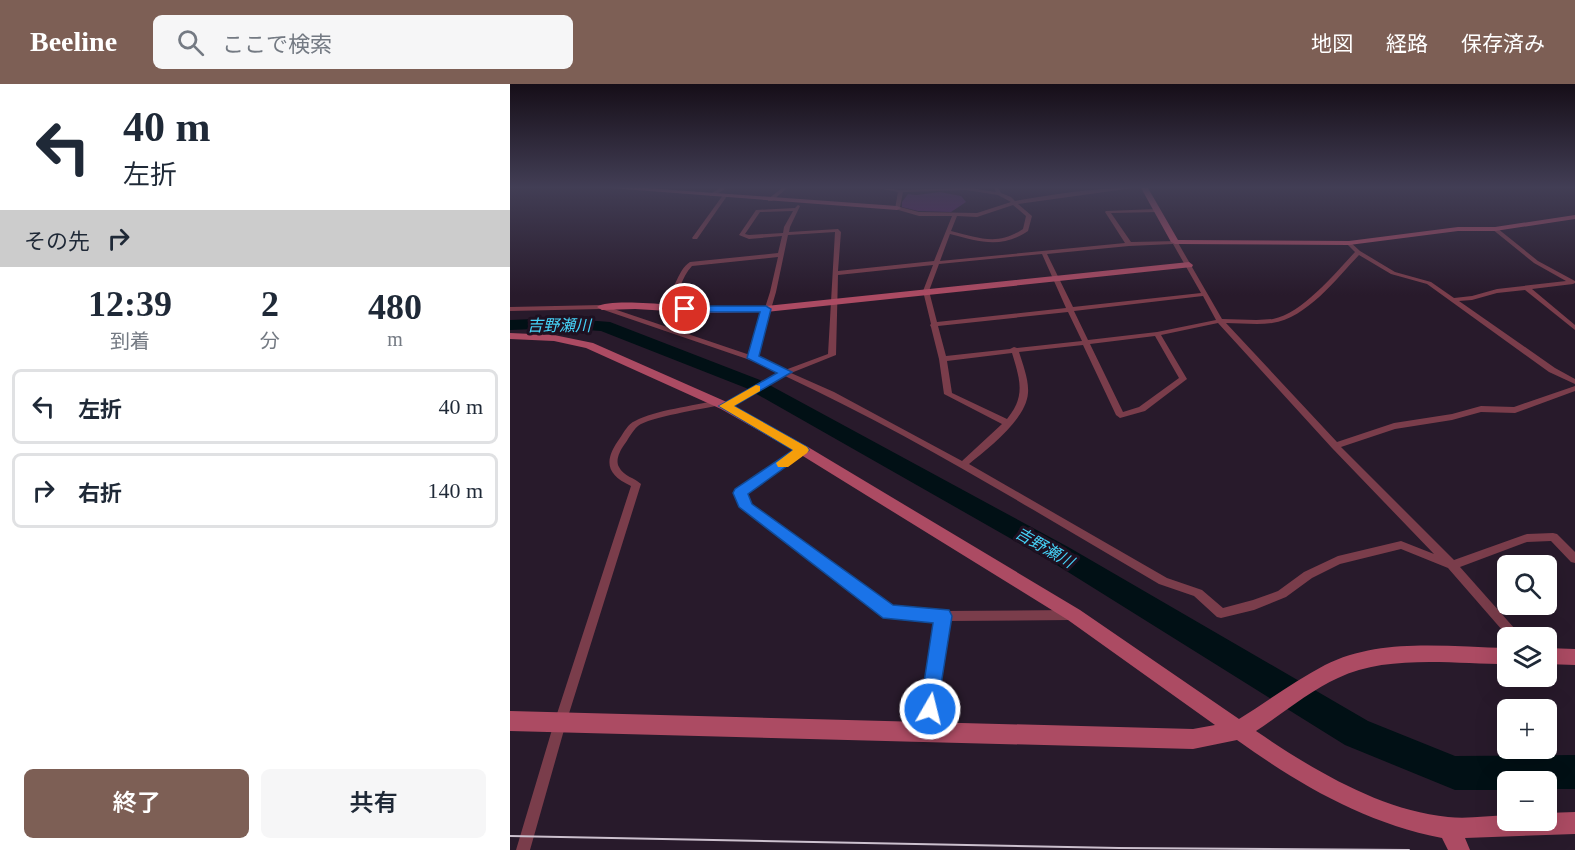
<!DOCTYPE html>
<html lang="ja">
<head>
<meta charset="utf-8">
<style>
  :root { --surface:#fff; --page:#f6f6f7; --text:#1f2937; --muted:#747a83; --line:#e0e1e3; --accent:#7d5f55 }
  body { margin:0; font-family:"Times New Roman","Noto Sans JP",serif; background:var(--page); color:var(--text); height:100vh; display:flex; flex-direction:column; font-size:22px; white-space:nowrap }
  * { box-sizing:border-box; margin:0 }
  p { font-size:20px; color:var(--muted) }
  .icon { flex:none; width:33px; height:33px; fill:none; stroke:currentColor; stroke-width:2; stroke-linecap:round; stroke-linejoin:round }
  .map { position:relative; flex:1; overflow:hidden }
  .sheet { display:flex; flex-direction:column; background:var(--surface); width:510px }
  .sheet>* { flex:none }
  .top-card { background:#fff; color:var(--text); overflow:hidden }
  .controls { position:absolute; left:987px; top:471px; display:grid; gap:12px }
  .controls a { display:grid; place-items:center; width:60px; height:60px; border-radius:9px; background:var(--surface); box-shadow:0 6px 24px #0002; font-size:30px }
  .pin { position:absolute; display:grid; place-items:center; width:51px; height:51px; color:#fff; margin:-26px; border:3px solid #fff; border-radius:50%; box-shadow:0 2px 6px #0007 }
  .me { position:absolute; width:66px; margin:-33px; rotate:8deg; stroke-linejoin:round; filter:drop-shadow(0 0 4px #0008) }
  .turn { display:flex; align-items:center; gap:21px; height:126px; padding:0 24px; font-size:27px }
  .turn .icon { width:78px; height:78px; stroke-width:2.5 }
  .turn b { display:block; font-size:42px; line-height:51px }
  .then { display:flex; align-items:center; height:57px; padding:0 24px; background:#0003; gap:12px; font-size:22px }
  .eta { display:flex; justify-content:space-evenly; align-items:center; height:102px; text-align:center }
  .eta b { font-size:36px; font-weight:600; line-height:42px }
  .action { display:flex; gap:12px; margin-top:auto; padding:12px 24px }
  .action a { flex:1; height:69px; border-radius:9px; background:var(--accent); color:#fff; font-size:24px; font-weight:600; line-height:69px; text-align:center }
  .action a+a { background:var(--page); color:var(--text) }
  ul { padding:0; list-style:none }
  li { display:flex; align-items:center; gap:18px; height:75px; margin:0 12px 9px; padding:0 12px; border:3px solid var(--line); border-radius:9px }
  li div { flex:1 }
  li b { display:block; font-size:22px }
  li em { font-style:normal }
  header { display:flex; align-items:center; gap:36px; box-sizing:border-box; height:84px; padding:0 30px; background:var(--accent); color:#fff }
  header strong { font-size:28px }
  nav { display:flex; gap:33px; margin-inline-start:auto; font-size:21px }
  .search { width:420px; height:54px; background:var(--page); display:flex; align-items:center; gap:15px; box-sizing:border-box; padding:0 21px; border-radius:9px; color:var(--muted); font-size:22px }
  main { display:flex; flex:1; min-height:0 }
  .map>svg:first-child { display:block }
  .green { fill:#592367 }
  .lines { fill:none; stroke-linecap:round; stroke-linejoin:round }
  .river { fill:#011015; fill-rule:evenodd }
  .street { fill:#7a3d4b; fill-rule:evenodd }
  .secondary { fill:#ac4b63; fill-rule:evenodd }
  .tram { stroke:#ccc1ce; stroke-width:2 }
  .route { fill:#1a73e8; stroke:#114b97; stroke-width:1.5 }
  .slow { fill:#f59e0b }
  .labels { text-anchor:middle; stroke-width:6; stroke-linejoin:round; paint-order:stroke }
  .water-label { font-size:16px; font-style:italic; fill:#46d3f8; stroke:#1e1121 }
</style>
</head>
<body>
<header>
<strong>Beeline</strong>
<div class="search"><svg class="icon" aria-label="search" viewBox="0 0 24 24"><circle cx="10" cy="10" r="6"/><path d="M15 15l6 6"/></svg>ここで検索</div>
<nav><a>地図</a><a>経路</a><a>保存済み</a></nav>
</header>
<main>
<section class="sheet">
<div class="top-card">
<div class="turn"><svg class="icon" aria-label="left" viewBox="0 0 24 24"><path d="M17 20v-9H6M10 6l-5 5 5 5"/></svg><div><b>40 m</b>左折</div></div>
<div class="then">その先<svg class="icon" aria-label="right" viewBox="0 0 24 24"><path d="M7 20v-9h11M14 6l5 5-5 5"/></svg></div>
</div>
<div class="eta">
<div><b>12:39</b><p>到着</p></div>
<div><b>2</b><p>分</p></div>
<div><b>480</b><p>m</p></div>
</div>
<ul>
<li><svg class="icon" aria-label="left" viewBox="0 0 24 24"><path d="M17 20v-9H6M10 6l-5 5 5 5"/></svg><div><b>左折</b></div><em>40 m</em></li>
<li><svg class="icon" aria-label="right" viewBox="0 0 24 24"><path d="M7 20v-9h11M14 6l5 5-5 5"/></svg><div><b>右折</b></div><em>140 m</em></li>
</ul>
<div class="action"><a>終了</a><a>共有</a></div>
</section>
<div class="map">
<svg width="1065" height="766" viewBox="0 0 1065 766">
  <rect width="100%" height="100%" fill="#281a2b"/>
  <path class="green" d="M430,108l21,4 5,6 -15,10 -33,-1 -16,-4v-5l6,-8 8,1z"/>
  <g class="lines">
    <path class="river" d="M49,234l51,4 150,58 310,168 298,173 87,35 120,-1v34h-29v-7h-38v8h-53l-110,-45 -293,-183 -306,-174 -145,-57 -42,-3 -49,2v-10z"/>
    <path class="street" d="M210,104h6l-12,8h-4v-2z
      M272,104h5l-15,13h-4v-2z
      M368,104l23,2 69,-2 26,4 -2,-4h4l3,5 10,4 4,4c39,-7 79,-13 118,-13l-115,16 14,12 -4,15c-27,18 -48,11 -78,3l-10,27 185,-18 -20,-31 1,-1 51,-2 3,2 -1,1 -48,1 20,29 46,-1 45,78c17,0 35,2 51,0 30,-6 62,-46 82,-67l-9,-9 3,-2 11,10 35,21 36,10 23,16 18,-2 25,-7 69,-8 -32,-18 -42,-34 5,-1 41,33 37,20v2l-2,1 -41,5 43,36v5l-50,-40 -28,3 -25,7 -13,1 96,67 20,11v5l-26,-12 -122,-88 -36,-10 -32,-19c-23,24 -52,63 -87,68 -15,2 -31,0 -46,0l111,119 57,-19 58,-9 29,-8 33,1 61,-21v5l-60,22 -34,-1 -29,8 -57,9 -54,18 113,113 73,-26 26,-1 4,1 18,18v11l-4,-1 -20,-21 -24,1 -67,25 63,71h-14l-61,-70 -47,-19 -61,15 -28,14 -26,19 -32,13 -33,8 -4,-1 -23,-21 -35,-12c-123,-72 -245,-148 -374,-208l-57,32h-6l-1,-2 1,-2 57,-31 -29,-13 -149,-51 -91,2v-4l92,-2 148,50 20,-63 8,-35 -86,9c-11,11 -13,30 -24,44h-4l-1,-1c10,-14 14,-39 27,-47l88,-9 4,-17 -33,3 -10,-4 17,-25 39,-2 3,-3 2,1 -10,21 -1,5 49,-3 3,3 -3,39 96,-10 18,-45h-33l-24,-7 3,-17zM456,106l32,5 13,7 -34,11 -58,-1 -19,-5 3,-15zM503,121l13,11 -3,13c-25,17 -44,9 -72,2l6,-15 20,1zM283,127l-9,16 -1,6 -34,2 -4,-1 15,-22zM325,148l-7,122 -43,16 -28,-13 19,-65 12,-57zM663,160l28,49 -128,14 -26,-53 82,-8zM532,170l24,54 -129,14 -8,-31 10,-27zM423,181l-10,26 8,33 -1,1 1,2 8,32 5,35 58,30 -40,37 -128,-69 -43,-19 45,-18 2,-80zM693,212l13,24 -59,12 -69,8 -14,-29zM558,228l14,29 -65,7 -3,-1 -4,2 -64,7 -8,-30zM708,239l114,125 102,106 -33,-13 -63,15 -34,16 -26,19 -25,9 -30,8 -21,-18 -35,-12 -198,-114c19,-16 57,-44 59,-71 1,-13 -5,-28 -9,-41l64,-7 33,70 4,3 25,-7 42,-32 -26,-44zM645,252l24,42 -40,29 -16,5 -33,-68zM502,269c8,27 14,43 -5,66l-55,-26 -5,-32z
      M213,111l4,1 -30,43h-4l-1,-1z
      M207,316l4,3 -1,2c-17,4 -71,12 -82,21 -6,5 -10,14 -14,19 -4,6 -9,15 -5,22 4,9 16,11 22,17l-75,239 -36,127h-14l38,-127 77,-237c-26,-12 -27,-26 -11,-48 4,-6 8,-14 15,-17 20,-11 59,-15 82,-21z
      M293,363l4,3 -1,2 -61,42 5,11 141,103 52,3 128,-1 4,1 2,4 -2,4 -4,1 -123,1 -15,111 -2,5 -5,2 -5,-2 -2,-5 18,-111 -48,-3 -4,-1 -142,-107 -8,-17 2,-2z"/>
    <path class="secondary" d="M100,104h36l251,18 4,2 -4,2z
      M631,104h7l30,52 171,1 109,-14h37l80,-12v4l-80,12h-37l-109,14 -174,-1 -4,-2z
      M679,178l4,3 -1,2 -426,45 -63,1 -68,-4 -33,1 -5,-3c14,-10 87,0 108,0 20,0 41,-1 61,-1z
      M0,249l44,2 39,8 136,60 79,44 272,163 159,109c29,-18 57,-39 86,-54 55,-28 123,-18 183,-17v16c-54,0 -121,-10 -170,14 -27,12 -56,36 -82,53 56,38 123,79 192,86 19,2 40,-1 60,-2v5h38v-7l29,-1v22l-110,4 5,12h-22l-6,-12c-77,-15 -142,-53 -205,-98l-44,9 -683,-18v-20l683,18 22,-4 -147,-105 -270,-167 -77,-44 -135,-61 -32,-7 -44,-2z
      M1036,564l29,1v16l-29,-1z"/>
    <path class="tram" d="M0,752l609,12 290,2"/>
  </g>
  <linearGradient id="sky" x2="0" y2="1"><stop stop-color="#160e18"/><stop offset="0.49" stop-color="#423e55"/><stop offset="1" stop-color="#423e55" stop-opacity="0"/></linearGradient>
  <rect width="1065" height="211" fill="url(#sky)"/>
  <path class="route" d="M175,222h81l5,3 -12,47 33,16 -58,34 73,41 2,3 -61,44 4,10 141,101 56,5 3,6 -16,100 -6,3 -7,-3 -3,-7 13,-86 -50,-5 -144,-111 -6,-14 2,-4 58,-39 -74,-44 58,-33 -30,-15 13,-46h-79l-1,-3z"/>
  <path class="slow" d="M246,301l4,1v5l-26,15 73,41 2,3 -2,3 -19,14h-10l-2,-4 17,-13 -74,-44z"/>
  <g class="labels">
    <g class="water-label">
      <text x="49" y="247">吉野瀬川</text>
      <text transform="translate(535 463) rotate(30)" y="6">吉野瀬川</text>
    </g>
  </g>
</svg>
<div class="controls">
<a><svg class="icon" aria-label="search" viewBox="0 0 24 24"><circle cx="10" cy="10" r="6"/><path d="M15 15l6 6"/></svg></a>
<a><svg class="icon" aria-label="layers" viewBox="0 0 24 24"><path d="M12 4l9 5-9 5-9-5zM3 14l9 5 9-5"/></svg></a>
<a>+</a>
<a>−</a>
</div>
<div class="pin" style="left:175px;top:225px;background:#d93025"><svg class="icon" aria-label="arrive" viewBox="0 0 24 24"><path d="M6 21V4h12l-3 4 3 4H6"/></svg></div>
<svg class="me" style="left:420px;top:625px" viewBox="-20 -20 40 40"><circle r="17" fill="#1a73e8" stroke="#fff" stroke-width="3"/><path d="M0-11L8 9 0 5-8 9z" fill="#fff"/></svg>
</div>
</main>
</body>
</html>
